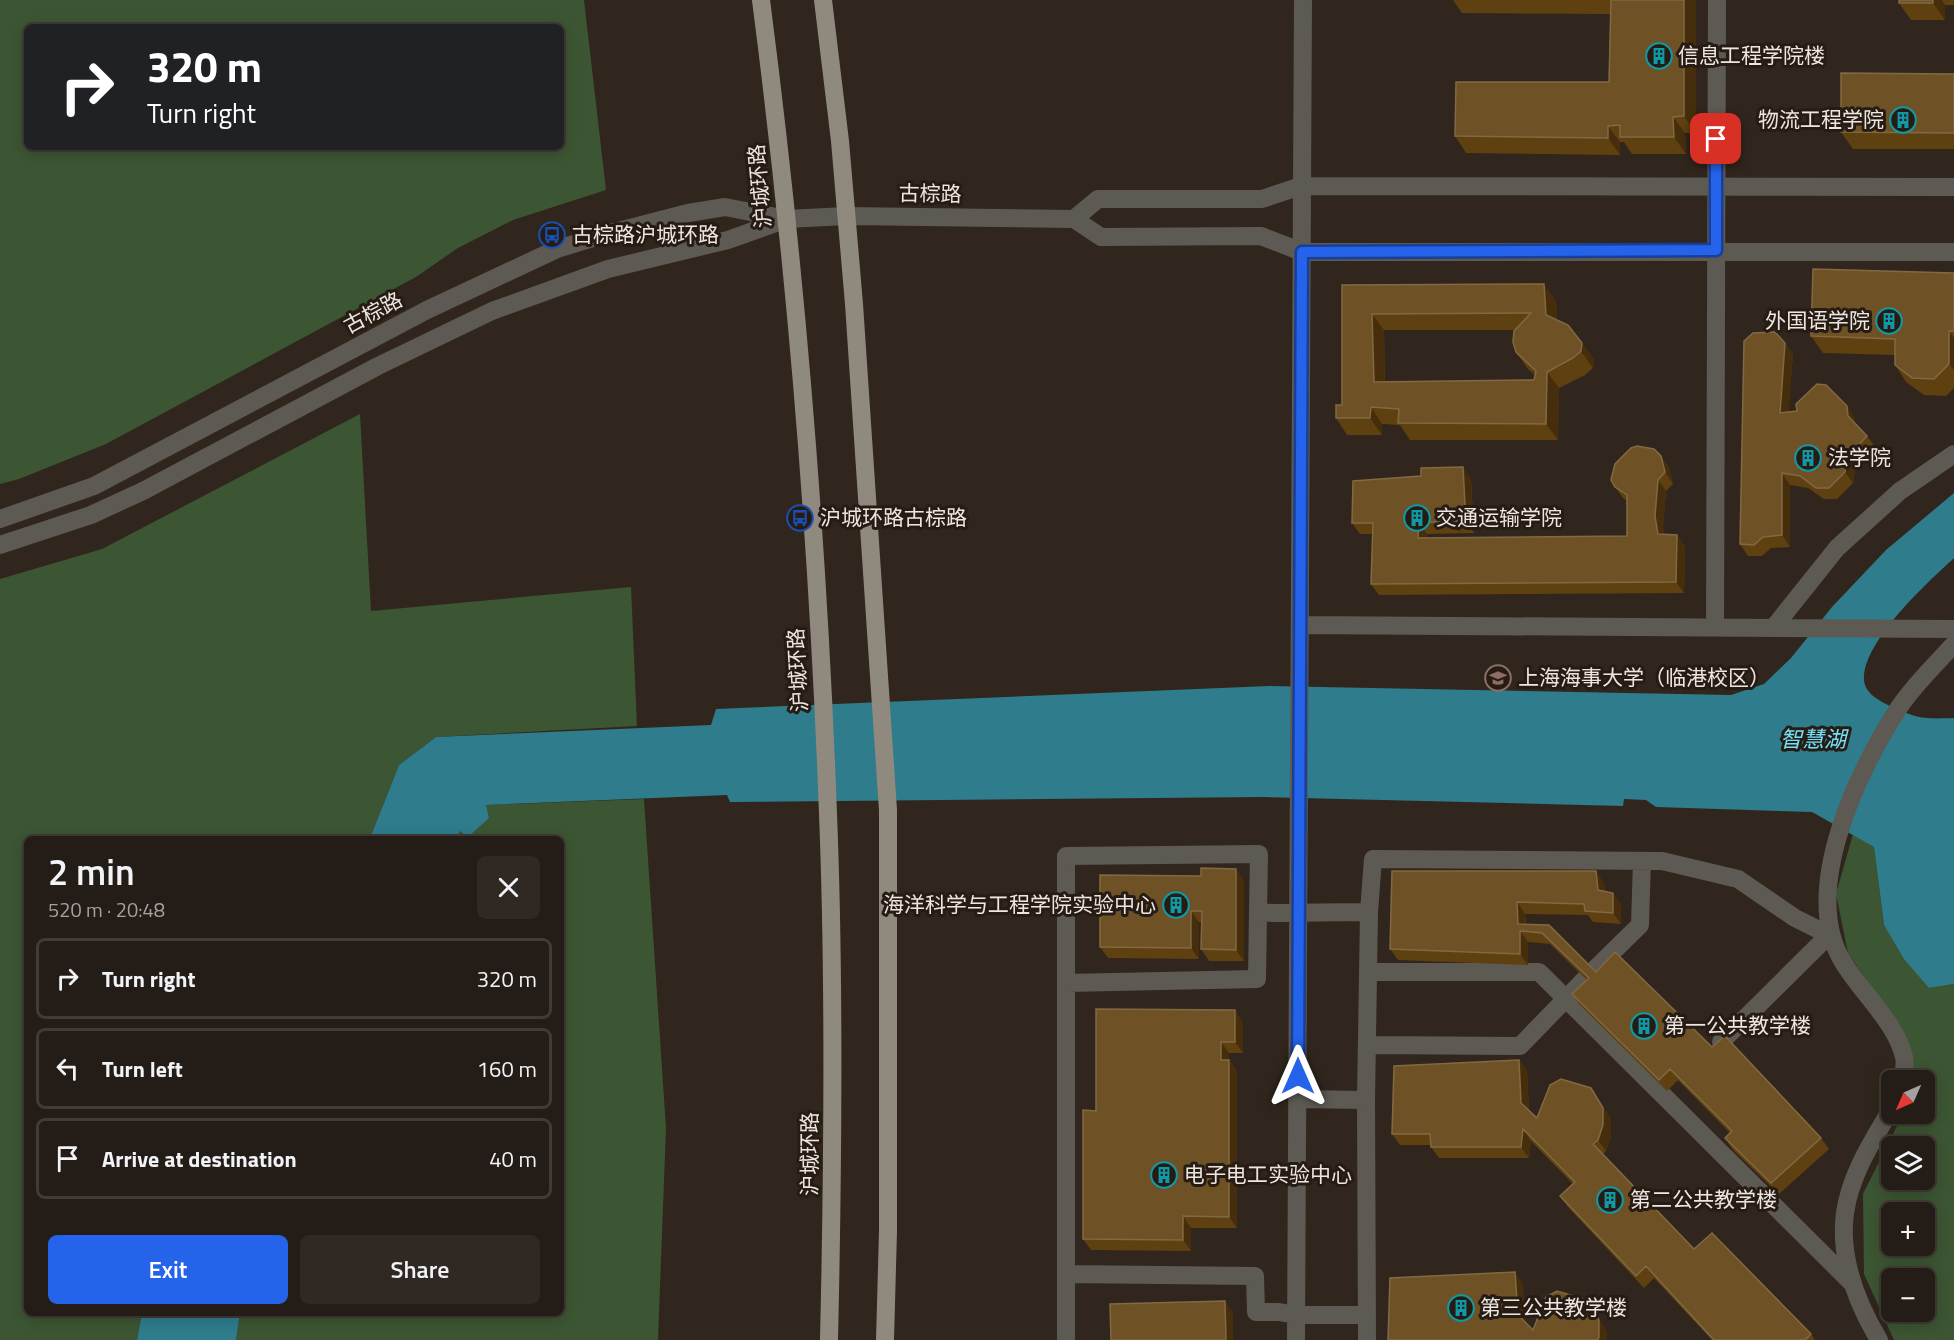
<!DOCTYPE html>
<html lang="en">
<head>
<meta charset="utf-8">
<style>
  :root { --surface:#241c16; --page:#302923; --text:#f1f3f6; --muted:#a3a1a1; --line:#413a35; --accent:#2563eb }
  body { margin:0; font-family:"Titillium Web","Noto Sans SC",sans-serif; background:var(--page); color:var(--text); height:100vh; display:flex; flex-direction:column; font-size:22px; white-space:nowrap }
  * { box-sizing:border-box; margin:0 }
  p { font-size:20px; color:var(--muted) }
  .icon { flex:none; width:33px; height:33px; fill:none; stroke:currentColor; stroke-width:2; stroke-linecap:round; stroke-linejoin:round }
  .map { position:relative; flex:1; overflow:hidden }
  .panel { position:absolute; left:24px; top:836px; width:540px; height:480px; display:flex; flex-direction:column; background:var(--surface); border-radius:9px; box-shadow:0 3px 15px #0003,0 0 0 2px var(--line) }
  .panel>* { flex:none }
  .banner { position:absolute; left:24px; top:24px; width:540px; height:126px; border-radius:9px; box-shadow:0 3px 15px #0003,0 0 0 2px var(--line); background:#202124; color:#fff; overflow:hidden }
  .needle { width:39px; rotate:225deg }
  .buttons { position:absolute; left:1881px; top:1070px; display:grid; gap:12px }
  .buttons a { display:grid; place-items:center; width:54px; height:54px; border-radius:9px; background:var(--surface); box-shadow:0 3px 15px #0003,0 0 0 2px var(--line); font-size:30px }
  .pin { position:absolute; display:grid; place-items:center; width:51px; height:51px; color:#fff; margin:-26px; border-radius:12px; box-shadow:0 3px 9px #0006 }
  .me { position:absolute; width:66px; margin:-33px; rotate:0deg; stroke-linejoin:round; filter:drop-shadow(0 0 4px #0008) }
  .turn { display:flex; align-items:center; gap:21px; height:126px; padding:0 24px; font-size:27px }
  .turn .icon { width:78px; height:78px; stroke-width:2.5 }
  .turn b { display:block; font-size:42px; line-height:51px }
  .round { display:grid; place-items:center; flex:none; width:63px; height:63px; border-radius:9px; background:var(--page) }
  .headline { display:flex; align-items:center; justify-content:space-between; height:102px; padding:0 24px }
  h1 { font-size:36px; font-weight:600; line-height:45px }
  .button { display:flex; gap:12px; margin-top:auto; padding:12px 24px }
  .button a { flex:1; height:69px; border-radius:9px; background:var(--accent); color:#fff; font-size:24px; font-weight:600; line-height:69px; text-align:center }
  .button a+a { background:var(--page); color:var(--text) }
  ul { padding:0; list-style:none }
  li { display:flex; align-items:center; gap:18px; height:81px; margin:0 12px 9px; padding:0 12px; border:3px solid var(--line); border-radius:9px }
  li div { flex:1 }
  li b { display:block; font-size:22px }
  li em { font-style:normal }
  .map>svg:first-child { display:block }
  .green { fill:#3c5532; fill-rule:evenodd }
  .water { fill:#2f7c8c }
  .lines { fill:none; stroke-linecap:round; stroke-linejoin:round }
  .minor { stroke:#5d5a54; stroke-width:18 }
  .major { stroke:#908a7e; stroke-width:18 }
  .wall { fill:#5f4010; fill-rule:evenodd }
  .shaded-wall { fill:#462e0c }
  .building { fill:#6e5226; stroke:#826943; stroke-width:1.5; fill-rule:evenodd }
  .route-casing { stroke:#184099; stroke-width:15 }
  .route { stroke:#2563eb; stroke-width:10 }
  .labels { text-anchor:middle; stroke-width:6; stroke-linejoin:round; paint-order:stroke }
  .poi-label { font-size:21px; fill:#ede6e0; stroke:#261c14; text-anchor:start }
  .street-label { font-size:21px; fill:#ede6e0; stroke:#261c14 }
  .water-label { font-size:22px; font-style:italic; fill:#71e1fa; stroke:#261c14 }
</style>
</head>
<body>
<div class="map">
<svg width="1954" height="1340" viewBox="0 0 1954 1340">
  <rect width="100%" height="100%" fill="#30261d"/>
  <path class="green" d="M0,0h584l22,190 -93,30 -55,28 -42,29 -310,167 -87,35 -19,5zM27,27h534v120h-534z
    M360,414l11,197 260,-24 6,139 -201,11 -37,28 -29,73h-343v474l115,1 -5,27h-137v-761l102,-30z
    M644,799l22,329 -8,212h-422l4,-27 321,-1v-474h-105l4,-8 25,-25z
    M1853,834l21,13 10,78 45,63 25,-4v356h-60l-30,-66 -1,-80 34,-68 3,-13h24v-33h-15l-2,-42 -59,-85 -12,-59zM1892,1146h32v33h-32zM1892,1212h32v33h-32zM1892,1278h32v33h-32z"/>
  <path class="water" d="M1954,493v65c-27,25 -92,84 -90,122 1,13 14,20 24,25 30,14 33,14 66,13v266l-25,4 -25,-29 -20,-34 -10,-78 -62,-35 -156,-5 -10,-7 -22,-1 -1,7 -360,-9 -533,5 -3,-7 -241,10 3,13 -21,19 -8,-6 -4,7h-86l29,-73 37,-28 275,-12 5,-16 553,-23 462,9 33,-11 27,-26 41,-51 54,-57z
    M142,1313v-1l98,1 -4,27h-99z"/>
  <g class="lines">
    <path class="minor" d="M1074,219l24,-20h164l39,-13 653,1
      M1074,219l27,18 160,-1 41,16h652
      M0,519l94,-33 333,-176 130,-61 46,-14 85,-22 37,-6 61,12 61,-3 227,3
      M0,545l91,-30 52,-24 235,-125 114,-55 116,-42 120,-29 56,-20
      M1300,625l654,4
      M1715,627l2,-627
      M1774,627l63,-79 63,-57 54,-37
      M1369,912l4,-53 289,2 76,18 57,39 34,17 -108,107
      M1368,972h171l313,311
      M1592,972l48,-47 2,-64
      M1066,983l191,-4 1,-66
      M1367,1045l153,1 65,-67
      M1903,1080c0,-7 3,-16 1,-23 -7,-33 -43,-65 -61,-95 -44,-71 16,-194 57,-256 15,-22 36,-42 54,-62
      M1298,1099l68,1
      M1067,1274l188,2 1,36h23l16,3h71
      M1066,1340v-484l193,-2 -1,59 111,-1 -3,188 1,240
      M1296,1340l7,-1340
      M1879,1340c-22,-37 -40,-83 -34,-127 5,-38 28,-73 47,-105"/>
    <path class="major" d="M761,0c35,270 57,542 67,814 7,175 5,351 1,526
      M823,0l17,141 14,163 34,506v421l-3,109"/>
  </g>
  <path class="wall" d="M1453,0h243v133h-11l1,21h-54l-8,-12h-4v13l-154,-2 -11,-17 154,-54 1,-68 -148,-1z
    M1899,0h55v5h-9v15h-34l-12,-17z
    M1954,74v75h-101l-12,-17z
    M1954,273v115l-8,8 -22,-1 -18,-13 -11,-17v-10l-72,-2 -12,-17z
    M1342,285l214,16 1,19 25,23 12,17 -1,8 -8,7 -26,13 -1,52h-148l-10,-15 -18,-1v11h-35l-11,-17 6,-13zM1384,330h131l1,22 12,17 7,6 -1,5 -149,2z
    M1785,343l8,11 -5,58 67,6v6l12,12 8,11 -20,22 -2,14 -16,16h-13l-16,-11 -18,-3v62l-19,1 -9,8h-14l-8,-12z
    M1661,456l8,12 4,16 -7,7 -3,36 1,7 13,1 8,12 -1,46 -305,2 -8,-11 2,-50h-13l-8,-11 119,-44 3,54 -47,1v4l200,-2v-35l-4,-3 -8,-11z
    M1392,871l212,12 1,8 16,13v20l-28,-2 -5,-7 -63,-1 1,10 23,1 47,47 116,75 109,91 8,11 -50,45 -46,-44 -8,-12 5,-5 -52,-53 -11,11 -87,-86 -8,-11 15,-14 -37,-36 -22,-2v23l-130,-5 -8,-11z
    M1244,880v81h-35l-8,-12 1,-27h-3v37l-91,-1 -8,-11z
    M1243,1022v31h-14v7l8,11v157h-46v23l-100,-1 -8,-11 13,-128z
    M1519,1060l8,11 2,40 8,7 54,-30 20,31v18l-5,14 -3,3 91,95 117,85 4,6h-103l-58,-62 -10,10 -76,-81 -8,-11 13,-12 -42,-43 -2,17h-90l-8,-11v-2h-31l-8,-11z"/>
  <path class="shaded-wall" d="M1684,0h12v133l-12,-17z
    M1933,0h9l3,5v15l-12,-17z
    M1673,117l12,16 1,21 -12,-17z
    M1608,126l12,16v13l-12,-17z
    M1544,284l12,17 2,31 -12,-17z
    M1372,314l12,16 1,69 -11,-17z
    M1949,331l5,7v32l-5,-6z
    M1582,343l12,17 -1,8 -12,-17z
    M1785,343l8,11 -5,70 -8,-11z
    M1547,372l12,16 -1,52 -12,-16z
    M1847,406l8,12 1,10 -8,-12z
    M1371,407l11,17v11l-12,-17z
    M1661,456l8,12 4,16 -8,-12z
    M1847,457l8,12 -2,14 -8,-11z
    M1463,467l8,12 3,54 -8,-11z
    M1782,473l8,12v62l-8,-12z
    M1658,480l8,11 -3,36 3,19 -8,-12 -3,-18z
    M1419,522l8,12 -1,16 -8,-12z
    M1677,535l8,12 -1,46 -8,-11z
    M1236,869l8,11v81l-8,-11z
    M1596,871l8,12 2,19 -8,-12z
    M1613,893l8,11v20l-8,-11z
    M1517,902l8,12 1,17 -8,-7z
    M1191,911l8,11v37l-8,-11z
    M1520,931l8,11v23l-8,-11z
    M1235,1010l8,12v31l-8,-11z
    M1221,1042l8,11v18l-8,-11z
    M1229,1060l8,11v157l-8,-11z
    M1519,1060l8,11 2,44 -8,-12z
    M1591,1088l20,31v18l-5,14 -8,-11z
    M1523,1129l8,12 -2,17 -8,-11z
    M1183,1216l8,12v23l-8,-11z
    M1515,1272l8,12 3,43 -8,-12z
    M1587,1300l20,31v9h-9z
    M1225,1301l8,11v28h-7z"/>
  <path class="building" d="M1611,0h73v116l-11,1 1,20h-54v-12l-12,1v12l-153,-2 1,-54h153z
    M1899,0h34v3h-34z
    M1841,73l113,1v59l-113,-1z
    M1813,269l141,4v58h-5v33l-15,15 -22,-1 -17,-13v-26l-84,-3z
    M1544,284l2,31 22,10 14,18 -1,8 -8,7 -26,14 -1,52 -148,-1 1,-14 -28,-2 -1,11h-34v-13h6v-120zM1531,313l-17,18 -1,11 3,10 20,19 -2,9 -160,2 -2,-68z
    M1775,332l10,11 -5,70 17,-2 -1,-7 21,-20 9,1 21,21 1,10 19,20 -20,21 -2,15 -16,16h-13l-16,-12 -18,-3v62l-19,2 -9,8 -14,-1 4,-203 9,-8z
    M1637,446l17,3 7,7 4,16 -7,8 -3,36 3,18 19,1 -1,47 -305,2 2,-61h-21l1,-42 68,-5v-8l42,-1 3,55h-47l-1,16 209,-2v-41l-12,-8 -4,-7 4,-16 16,-16z
    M1201,868l35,1v81l-35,-1 1,-38h-11v37l-91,-1v-72l101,1z
    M1392,871h204l2,19 15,3v20l-28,-2 -1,-7 -67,-2 1,22 31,1 47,47 19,-20 97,95 13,-11 96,102 -50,45 -46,-45 7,-7 -62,-62 -11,11 -87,-86 17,-16 -47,-45 -22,-2v23l-130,-5z
    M1096,1009l139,1v32h-14v18h8v157l-46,-1v24l-100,-1v-129l13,1z
    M1519,1060l2,43 16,15 13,-33 11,-6 30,9 12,20v17l-5,15 -5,4 101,105 18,-16 99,101 -6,6h-91l-68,-74 -10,10 -76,-80 15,-14 -52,-53 -2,18h-90l-1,-13h-38l2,-68z
    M1515,1272l3,43 15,15 13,-33 11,-6 30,9 12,20v17l-1,3h-210l2,-62z
    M1225,1301l1,39h-115l-1,-36z"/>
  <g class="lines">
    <g class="route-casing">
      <path id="route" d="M1298,1076l4,-824 414,-2v-111"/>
    </g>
    <use href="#route" class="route"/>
  </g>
  <defs>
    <g id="building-ring" transform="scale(1.35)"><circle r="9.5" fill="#261c14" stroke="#0f9aa8" stroke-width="1.5"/><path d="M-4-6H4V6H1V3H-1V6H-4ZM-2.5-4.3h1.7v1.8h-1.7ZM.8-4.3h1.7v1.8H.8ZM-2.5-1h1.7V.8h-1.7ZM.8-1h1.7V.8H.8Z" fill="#0f9aa8"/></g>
    <g id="bus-ring" transform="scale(1.35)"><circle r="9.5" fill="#261c14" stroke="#1a4fb4" stroke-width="1.5"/><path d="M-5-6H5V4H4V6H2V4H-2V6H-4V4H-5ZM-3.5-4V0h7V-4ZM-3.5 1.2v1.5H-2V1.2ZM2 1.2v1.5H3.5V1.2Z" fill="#1a4fb4"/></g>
    <g id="university-ring" transform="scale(1.35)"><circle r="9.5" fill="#261c14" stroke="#8d6e63" stroke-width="1.5"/><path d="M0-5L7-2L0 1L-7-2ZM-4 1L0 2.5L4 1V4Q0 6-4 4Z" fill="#8d6e63"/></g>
  </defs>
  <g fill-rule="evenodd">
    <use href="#building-ring" x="1659" y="56"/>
    <use href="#building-ring" x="1903" y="120"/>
    <use href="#bus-ring" x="552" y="235"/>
    <use href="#building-ring" x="1889" y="321"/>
    <use href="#building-ring" x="1808" y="458"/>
    <use href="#bus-ring" x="800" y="518"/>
    <use href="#building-ring" x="1417" y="518"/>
    <use href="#university-ring" x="1498" y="678"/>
    <use href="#building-ring" x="1176" y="905"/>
    <use href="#building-ring" x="1644" y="1026"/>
    <use href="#building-ring" x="1164" y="1175"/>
    <use href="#building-ring" x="1610" y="1200"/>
    <use href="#building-ring" x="1461" y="1308"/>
  </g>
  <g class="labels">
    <g class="poi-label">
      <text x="1678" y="63">信息工程学院楼</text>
      <text x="1884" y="127" text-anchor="end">物流工程学院</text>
      <text x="572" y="242">古棕路沪城环路</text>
      <text x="1870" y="328" text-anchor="end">外国语学院</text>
      <text x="1828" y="465">法学院</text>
      <text x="820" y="525">沪城环路古棕路</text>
      <text x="1436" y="525">交通运输学院</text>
      <text x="1518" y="685">上海海事大学（临港校区）</text>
      <text x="1156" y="912" text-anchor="end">海洋科学与工程学院实验中心</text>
      <text x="1664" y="1033">第一公共教学楼</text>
      <text x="1184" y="1182">电子电工实验中心</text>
      <text x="1630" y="1207">第二公共教学楼</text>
      <text x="1480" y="1315">第三公共教学楼</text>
    </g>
    <g class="street-label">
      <text transform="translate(760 186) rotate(-95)" y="7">沪城环路</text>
      <text transform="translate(930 194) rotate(1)" y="7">古棕路</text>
      <text transform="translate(373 313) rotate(-28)" y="7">古棕路</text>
      <text transform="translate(798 670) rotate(-93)" y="7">沪城环路</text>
      <text transform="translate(810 1154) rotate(-90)" y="7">沪城环路</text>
    </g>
    <g class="water-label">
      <text x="1813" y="747">智慧湖</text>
    </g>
  </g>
</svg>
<div class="buttons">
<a><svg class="needle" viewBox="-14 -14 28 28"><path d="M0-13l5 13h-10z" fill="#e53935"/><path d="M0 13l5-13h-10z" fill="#a3a1a1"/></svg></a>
<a><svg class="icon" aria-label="layers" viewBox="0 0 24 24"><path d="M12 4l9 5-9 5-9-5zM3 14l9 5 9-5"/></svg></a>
<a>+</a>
<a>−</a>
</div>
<div class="pin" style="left:1716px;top:139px;background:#d93025"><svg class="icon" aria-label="arrive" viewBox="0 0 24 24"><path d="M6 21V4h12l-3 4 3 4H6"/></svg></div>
<svg class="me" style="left:1298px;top:1076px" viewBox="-20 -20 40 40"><path d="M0-17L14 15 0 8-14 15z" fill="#2563eb" stroke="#fff" stroke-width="4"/></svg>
<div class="banner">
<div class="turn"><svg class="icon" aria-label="right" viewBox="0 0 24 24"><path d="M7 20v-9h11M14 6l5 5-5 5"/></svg><div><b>320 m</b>Turn right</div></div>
</div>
<section class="panel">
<div class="headline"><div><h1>2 min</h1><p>520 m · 20:48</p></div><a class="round"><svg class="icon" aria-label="close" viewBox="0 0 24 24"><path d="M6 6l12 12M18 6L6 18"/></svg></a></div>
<ul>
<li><svg class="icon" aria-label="right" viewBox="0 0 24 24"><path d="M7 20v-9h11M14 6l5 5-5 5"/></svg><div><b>Turn right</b></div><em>320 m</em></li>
<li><svg class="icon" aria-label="left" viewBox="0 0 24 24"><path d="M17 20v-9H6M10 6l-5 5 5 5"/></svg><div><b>Turn left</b></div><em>160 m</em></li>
<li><svg class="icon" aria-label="arrive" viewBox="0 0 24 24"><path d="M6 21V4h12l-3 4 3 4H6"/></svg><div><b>Arrive at destination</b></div><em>40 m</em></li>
</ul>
<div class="button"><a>Exit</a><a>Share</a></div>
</section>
</div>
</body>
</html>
